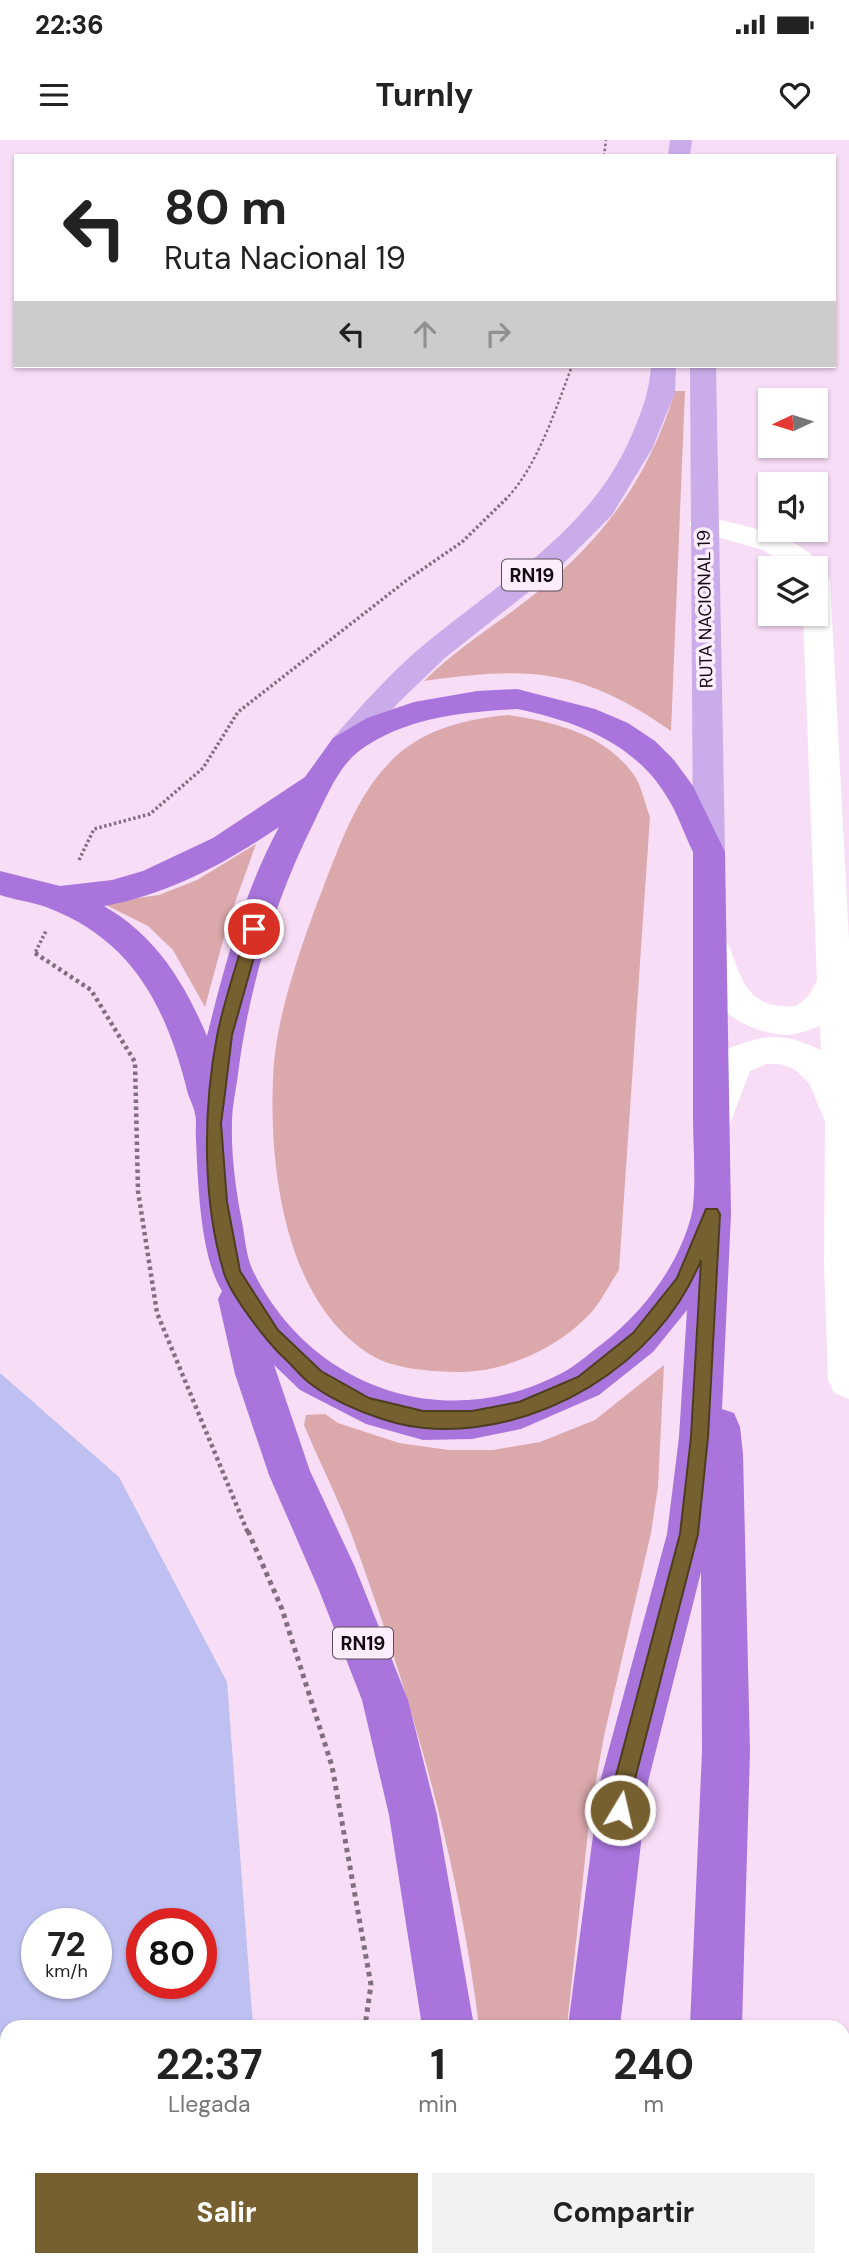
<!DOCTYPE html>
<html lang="es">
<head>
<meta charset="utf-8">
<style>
  :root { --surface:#fff; --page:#f2f2f2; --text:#222; --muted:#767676; --accent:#776030 }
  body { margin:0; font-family:"DM Sans",sans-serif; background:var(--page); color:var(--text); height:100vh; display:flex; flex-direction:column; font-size:26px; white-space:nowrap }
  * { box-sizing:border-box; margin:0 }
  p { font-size:23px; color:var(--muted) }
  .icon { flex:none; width:38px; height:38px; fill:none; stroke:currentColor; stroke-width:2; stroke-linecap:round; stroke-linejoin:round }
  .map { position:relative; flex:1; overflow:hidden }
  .drawer { position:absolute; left:0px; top:1880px; width:850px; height:247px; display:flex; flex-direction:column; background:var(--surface); border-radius:21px 21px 0 0; box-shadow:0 2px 5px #0004 }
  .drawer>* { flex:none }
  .top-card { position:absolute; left:14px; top:14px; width:822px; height:214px; border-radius:0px; box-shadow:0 2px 5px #0004; background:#fff; color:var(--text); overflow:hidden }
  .needle { width:46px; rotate:266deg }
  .buttons { position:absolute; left:758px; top:248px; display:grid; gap:14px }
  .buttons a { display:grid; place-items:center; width:70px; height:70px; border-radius:0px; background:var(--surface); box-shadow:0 2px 5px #0004; font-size:35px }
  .speed { position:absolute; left:21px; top:1768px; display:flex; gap:14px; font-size:35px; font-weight:700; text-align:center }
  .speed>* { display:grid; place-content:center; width:91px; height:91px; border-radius:50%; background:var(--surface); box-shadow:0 2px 5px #0004; line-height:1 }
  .speed small { font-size:18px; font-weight:400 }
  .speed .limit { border:10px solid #d22; background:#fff; color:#111 }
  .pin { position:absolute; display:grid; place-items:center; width:60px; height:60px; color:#fff; margin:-30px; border:4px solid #fff; border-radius:50%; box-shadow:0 2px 7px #0007 }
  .me { position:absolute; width:77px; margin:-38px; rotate:9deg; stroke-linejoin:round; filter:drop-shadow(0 0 5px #0008) }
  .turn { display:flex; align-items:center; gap:24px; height:147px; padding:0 35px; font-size:32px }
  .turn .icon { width:91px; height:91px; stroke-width:2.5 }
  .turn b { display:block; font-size:49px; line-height:60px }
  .lanes { display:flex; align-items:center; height:66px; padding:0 35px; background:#0003; justify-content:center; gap:35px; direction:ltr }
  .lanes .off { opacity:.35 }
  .eta { display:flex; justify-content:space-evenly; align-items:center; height:119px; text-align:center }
  .eta b { font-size:42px; font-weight:700; line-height:49px }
  .primary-button { display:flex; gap:14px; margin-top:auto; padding:14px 35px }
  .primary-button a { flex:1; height:80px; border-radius:0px; background:var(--accent); color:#fff; font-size:28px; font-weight:700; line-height:80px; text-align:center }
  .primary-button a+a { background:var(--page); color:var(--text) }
  .status { display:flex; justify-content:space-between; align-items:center; height:49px; padding:0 35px; background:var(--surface); direction:ltr }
  .status svg { height:19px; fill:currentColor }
  header { display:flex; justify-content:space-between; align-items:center; height:91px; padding:0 35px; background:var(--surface); font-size:32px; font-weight:700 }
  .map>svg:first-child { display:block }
  .green { fill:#dba8ab }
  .water { fill:#bec0f1; fill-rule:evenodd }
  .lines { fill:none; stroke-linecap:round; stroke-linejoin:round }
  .path-far3 { stroke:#806f7f; stroke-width:2.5; stroke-dasharray:2.5 2.5; stroke-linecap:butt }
  .path-far2 { stroke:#806f7f; stroke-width:3.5; stroke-dasharray:2.5 2.5; stroke-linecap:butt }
  .path-far1 { stroke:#806f7f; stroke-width:4.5; stroke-dasharray:3.5 3.5; stroke-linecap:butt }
  .path { stroke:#806f7f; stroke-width:5; stroke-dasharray:4.5 4.5; stroke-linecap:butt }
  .minor { fill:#fff; fill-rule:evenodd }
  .major { fill:#cbaceb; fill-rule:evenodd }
  .highway { fill:#a975dd; fill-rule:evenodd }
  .route { fill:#776030; stroke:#4d3e1f; stroke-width:2 }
  .labels { text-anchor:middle; stroke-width:7; stroke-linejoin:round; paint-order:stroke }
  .far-street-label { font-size:18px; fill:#130a12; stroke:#feeefd }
  .shield { fill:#feeefd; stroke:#5a4e58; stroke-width:2 }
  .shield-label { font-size:19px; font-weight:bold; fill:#130a12 }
</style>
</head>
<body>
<div class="status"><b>22:36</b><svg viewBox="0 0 49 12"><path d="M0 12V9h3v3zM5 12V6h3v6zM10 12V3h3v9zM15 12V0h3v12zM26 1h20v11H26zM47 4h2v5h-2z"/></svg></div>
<header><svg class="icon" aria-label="menu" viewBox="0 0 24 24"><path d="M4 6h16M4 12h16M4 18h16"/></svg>Turnly<svg class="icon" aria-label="heart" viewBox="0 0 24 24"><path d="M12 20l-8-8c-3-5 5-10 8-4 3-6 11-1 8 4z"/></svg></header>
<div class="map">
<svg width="849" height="2125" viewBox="0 0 849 2125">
  <rect width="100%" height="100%" fill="#f8ddf6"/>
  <path class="green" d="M675,251h10l-14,340c-90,-63 -141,-65 -247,-50 36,-36 79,-60 118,-93 65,-53 109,-116 133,-197z
    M508,575c47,7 97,19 126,60 8,12 11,29 16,42l-31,453c-10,15 -18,32 -30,45 -34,35 -86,58 -135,57 -26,-1 -60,-3 -83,-17 -89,-54 -104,-197 -97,-292 4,-52 30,-126 49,-175 18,-46 35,-96 72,-131 32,-29 71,-38 113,-42z
    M256,704l-28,78 -23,85 -32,-57 -25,-24 -46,-23 57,-8 38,-15z
    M664,1225l-6,122 -7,46 -47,203 -14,77 -23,213h-88c-21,-170 -69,-333 -128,-493 -14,-37 -32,-72 -47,-108l2,-10 19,-1 13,9 61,20 50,7h44l47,-8 55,-22z"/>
  <path class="water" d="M0,1233l119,104 108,205 26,344h-246v233h298l-9,6h-296zM37,1783h59v60h-59zM142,1783h59v60h-59z"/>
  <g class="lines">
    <path class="path-far3" d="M604,16l2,-16
      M505,360c32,-32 51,-92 67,-134"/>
    <path class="path-far2" d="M79,720l15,-31 56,-15 53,-46 35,-56 169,-132 55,-38 45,-44
      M38,815l-3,-2 11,-22"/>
    <path class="path-far1" d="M35,813l56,37 44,72 3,129 19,122 91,220"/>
    <path class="path" d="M248,1391l34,78 50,157 39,219 -6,41
      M363,2119l1,6"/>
    <path class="minor" d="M703,376c28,7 113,21 117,55l6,2 4,6 19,361v459l-15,-6 -6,-13 -4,-115 1,-144 -16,-38 -15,-14 -15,-5h-13l-16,7 -25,66 -13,4 -13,-4 -6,-11 29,-75c43,-16 56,-21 99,-1l-1,-24c-11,4 -21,8 -32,9 -23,0 -59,-13 -71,-34 -12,-18 -17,-40 -24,-60l5,-9 12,-4 12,4c20,36 17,79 74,74l12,-10 9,-15 -14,-367h13v-45h-25l-28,-19 -70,-20 -4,-6 4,-6z"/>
    <path class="major" d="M670,0h22l-2,16h-22z
      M651,226h25l-1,27 -23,56 -40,66 -53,53 -113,89 -47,45 -44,52 -11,3 -11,-3 -5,-8 5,-8c29,-33 59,-67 93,-95 78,-65 166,-112 207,-211 10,-24 16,-40 18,-66z
      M690,226h26l9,486 -4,9 -12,3 -12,-3 -4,-9z"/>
    <path class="highway" d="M517,549l78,20 33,14 27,18 19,19 19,26 32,66 6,362 -9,195 12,4 6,14 3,27 7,297 -8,275h-52l12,-275 -1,-179 -53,210 -28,244h-52l32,-244 67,-248 12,-97 8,-127 -34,42 -54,43 -78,34 -49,10 -49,1 -57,-16 -66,-34 -26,-25 36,106 45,96 53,133 29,115 37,211h-52l-33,-211 -27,-115 -43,-110 -50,-115 -34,-101 -17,-75 4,-8c-22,-35 -24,-109 -26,-151 -1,-8 1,-19 -1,-26 -1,-7 -5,-14 -7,-20 -21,-85 -54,-154 -142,-187 -14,-5 -31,-7 -46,-12v-24l60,15 52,-6 31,-9 70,-33 92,-61 28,-39 34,-20 47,-16 63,-11zM517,569c59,12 118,34 150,88 11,17 17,37 26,55 0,89 0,177 0,266 0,24 4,78 -2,99 -14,51 -48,95 -89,127 -11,8 -22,18 -33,25 -118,68 -257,22 -316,-98 -7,-14 -8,-34 -11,-49 -6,-31 -11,-67 -10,-99 0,-16 4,-33 6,-49 11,-87 37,-175 77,-254 11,-22 23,-53 44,-69 46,-34 103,-39 158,-42zM279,687c-35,65 -54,137 -72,209 -23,-54 -51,-100 -103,-130 64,-11 122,-43 175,-79z
      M437,2119h56v6h-56z
      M550,2119h56v6h-56z
      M681,2119h56v6h-56z"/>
  </g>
  <path class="route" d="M254,784l8,5 -30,106 -8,66 -3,22 6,79 13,69 38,59 43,41 48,27 54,13h49l47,-9 59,-25 55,-44 44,-55 29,-69h11l3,5 -12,223 -10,97 -64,249 -7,34 -7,3 -7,-3 -3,-7 4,-27 66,-249 11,-97 10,-177c-42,105 -164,178 -277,168 -35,-3 -89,-24 -117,-47 -9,-8 -17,-18 -26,-26 -16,-16 -51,-61 -57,-82 -22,-73 -21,-163 -7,-237 7,-36 20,-72 30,-107z"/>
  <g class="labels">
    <g class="far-street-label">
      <text transform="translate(705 469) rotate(-91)" y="6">RUTA NACIONAL 19</text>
    </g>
    <g class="shield">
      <rect x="502" y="419.5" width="60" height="31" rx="5"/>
      <rect x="333" y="1487.5" width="60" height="31" rx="5"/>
    </g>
    <g class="shield-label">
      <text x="532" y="442">RN19</text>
      <text x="363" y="1510">RN19</text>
    </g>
  </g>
</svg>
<div class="buttons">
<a><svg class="needle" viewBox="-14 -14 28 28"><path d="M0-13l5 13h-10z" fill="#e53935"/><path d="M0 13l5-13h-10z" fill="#767676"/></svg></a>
<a><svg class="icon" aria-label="sound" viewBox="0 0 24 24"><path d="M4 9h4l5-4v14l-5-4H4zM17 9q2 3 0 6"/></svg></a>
<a><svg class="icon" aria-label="layers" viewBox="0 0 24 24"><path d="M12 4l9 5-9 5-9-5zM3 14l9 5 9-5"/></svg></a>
</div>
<div class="speed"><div>72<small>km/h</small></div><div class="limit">80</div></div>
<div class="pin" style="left:254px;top:789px;background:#d93025"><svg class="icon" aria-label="arrive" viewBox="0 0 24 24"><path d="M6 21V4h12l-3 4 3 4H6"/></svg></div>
<svg class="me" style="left:620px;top:1670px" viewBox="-20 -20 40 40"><circle r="17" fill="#776030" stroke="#fff" stroke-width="3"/><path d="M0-11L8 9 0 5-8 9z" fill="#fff"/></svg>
<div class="top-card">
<div class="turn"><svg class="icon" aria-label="left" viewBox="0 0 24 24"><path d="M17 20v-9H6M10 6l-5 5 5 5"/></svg><div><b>80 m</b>Ruta Nacional 19</div></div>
<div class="lanes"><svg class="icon" aria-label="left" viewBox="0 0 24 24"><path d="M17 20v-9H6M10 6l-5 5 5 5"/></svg><svg class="icon off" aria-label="ahead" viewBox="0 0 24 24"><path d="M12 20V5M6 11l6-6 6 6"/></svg><svg class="icon off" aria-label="right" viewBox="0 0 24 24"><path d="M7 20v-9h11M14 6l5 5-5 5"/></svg></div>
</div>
<section class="drawer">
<div class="eta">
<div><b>22:37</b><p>Llegada</p></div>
<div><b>1</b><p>min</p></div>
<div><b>240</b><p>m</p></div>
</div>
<div class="primary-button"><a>Salir</a><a>Compartir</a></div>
</section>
</div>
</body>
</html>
